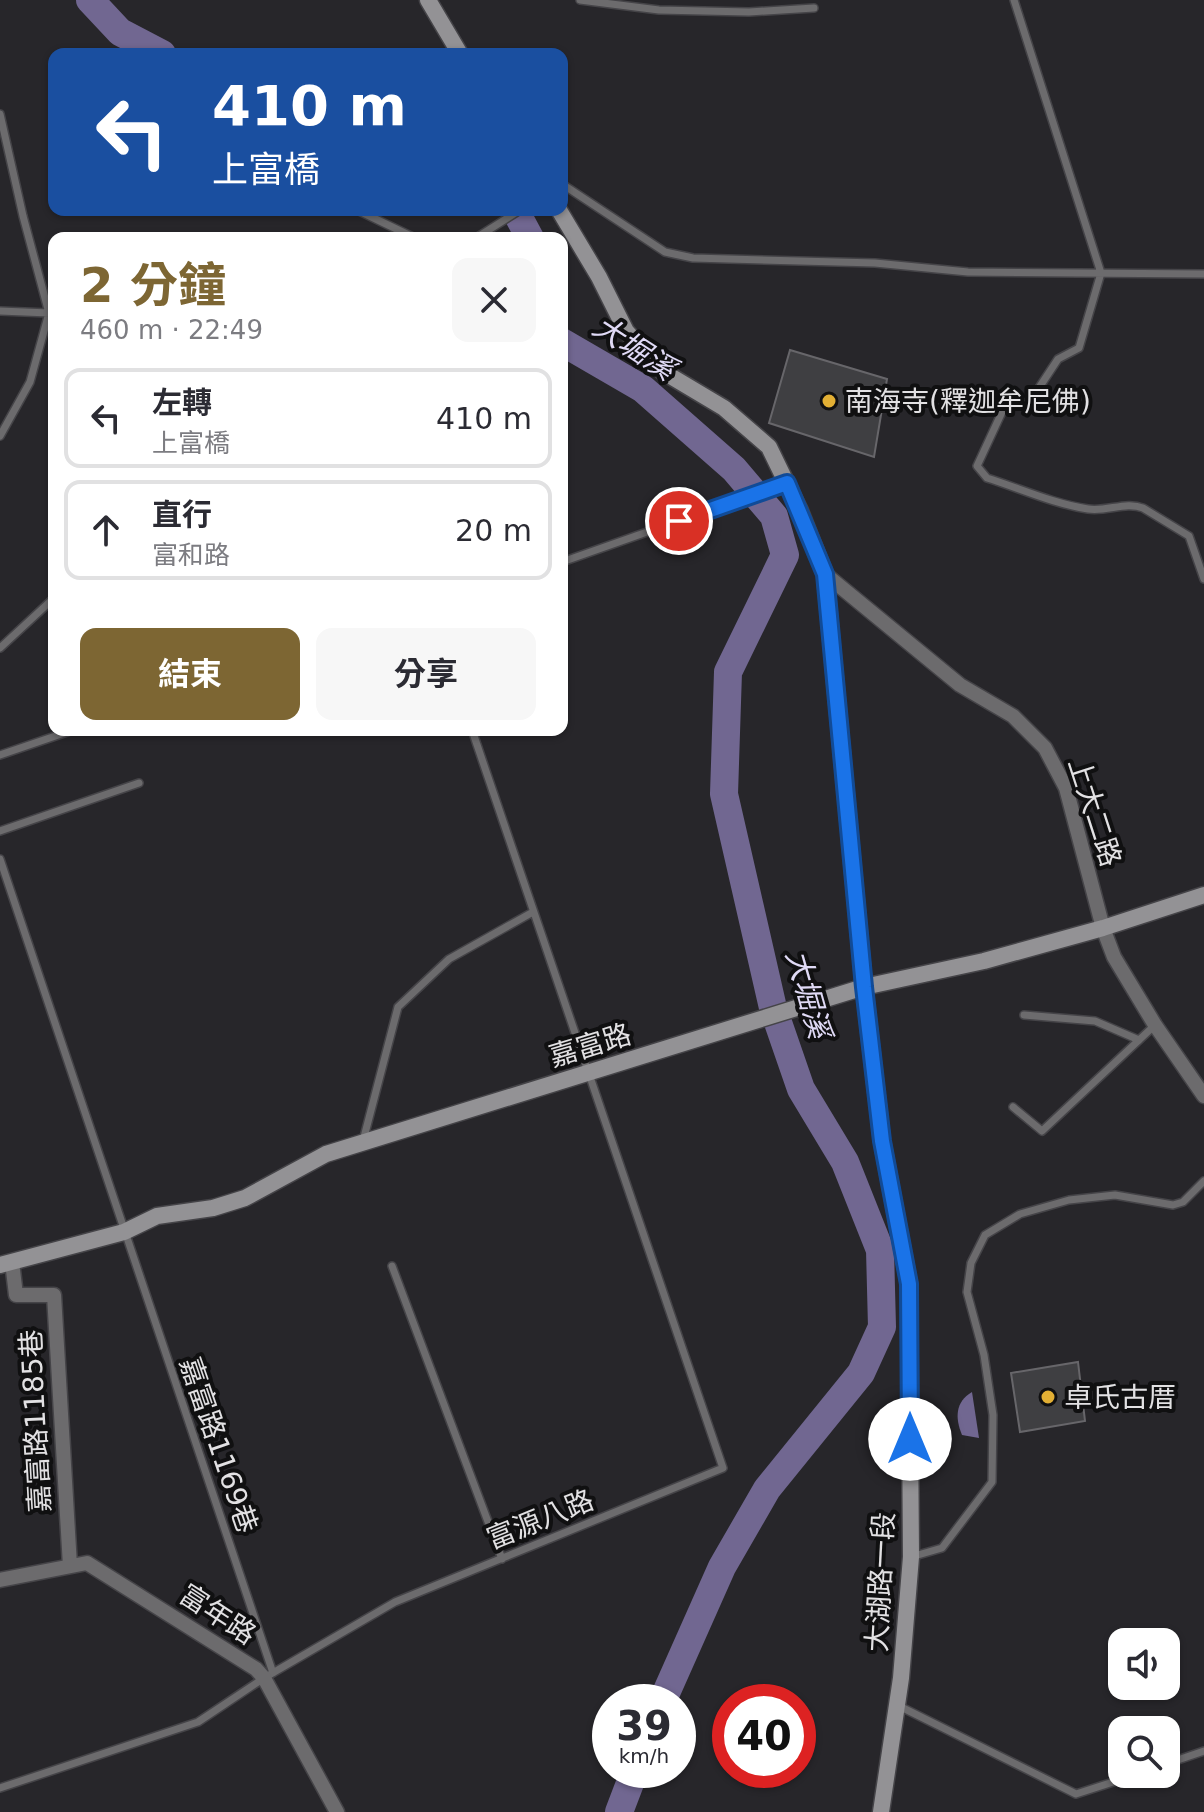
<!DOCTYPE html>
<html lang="zh-TW">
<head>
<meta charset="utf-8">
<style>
  :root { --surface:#fff; --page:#f7f7f7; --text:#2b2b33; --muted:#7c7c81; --line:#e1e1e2; --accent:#7d6633 }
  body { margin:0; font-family:"DejaVu Sans","Noto Sans TC",sans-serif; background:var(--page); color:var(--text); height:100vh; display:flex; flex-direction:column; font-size:30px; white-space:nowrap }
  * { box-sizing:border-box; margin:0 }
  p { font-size:26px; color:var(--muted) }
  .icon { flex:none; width:44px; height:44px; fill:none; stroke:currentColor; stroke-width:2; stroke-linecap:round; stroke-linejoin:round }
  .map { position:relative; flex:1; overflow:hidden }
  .side { position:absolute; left:48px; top:232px; width:520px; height:504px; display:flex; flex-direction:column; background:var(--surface); border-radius:16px; box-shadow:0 2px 6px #0004 }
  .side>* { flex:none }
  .banner { position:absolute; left:48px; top:48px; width:520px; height:168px; border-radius:16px; box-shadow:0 2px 6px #0004; background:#1a4fa0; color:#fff; overflow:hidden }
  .tools { position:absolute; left:1108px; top:1628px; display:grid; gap:16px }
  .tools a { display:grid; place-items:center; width:72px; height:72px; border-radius:16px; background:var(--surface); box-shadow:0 2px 6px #0004; font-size:40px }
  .speed { position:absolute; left:592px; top:1684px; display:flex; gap:16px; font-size:40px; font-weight:700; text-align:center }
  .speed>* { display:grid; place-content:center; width:104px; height:104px; border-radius:50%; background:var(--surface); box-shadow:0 2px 6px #0004; line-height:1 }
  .speed small { font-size:20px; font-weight:400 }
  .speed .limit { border:12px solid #d22; background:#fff; color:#111 }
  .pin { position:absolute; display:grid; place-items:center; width:68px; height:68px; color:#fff; margin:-34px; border:4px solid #fff; border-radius:50%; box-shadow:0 2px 8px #0007 }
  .me { position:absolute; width:88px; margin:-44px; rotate:0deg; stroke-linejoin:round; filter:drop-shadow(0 0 6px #0008) }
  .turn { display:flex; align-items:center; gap:28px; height:168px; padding:0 32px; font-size:36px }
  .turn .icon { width:104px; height:104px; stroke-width:2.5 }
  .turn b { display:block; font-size:56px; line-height:68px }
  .round { display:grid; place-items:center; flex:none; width:84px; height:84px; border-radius:16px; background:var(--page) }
  .summary { display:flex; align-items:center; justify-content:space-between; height:136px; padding:0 32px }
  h1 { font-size:48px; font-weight:700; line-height:60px; color:var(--accent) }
  .action { display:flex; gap:16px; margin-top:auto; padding:16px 32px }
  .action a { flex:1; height:92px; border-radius:16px; background:var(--accent); color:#fff; font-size:32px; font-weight:700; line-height:92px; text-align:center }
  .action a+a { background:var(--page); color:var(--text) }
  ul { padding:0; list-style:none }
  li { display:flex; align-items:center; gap:24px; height:100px; margin:0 16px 12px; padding:0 16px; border:4px solid var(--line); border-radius:16px }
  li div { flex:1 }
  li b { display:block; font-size:30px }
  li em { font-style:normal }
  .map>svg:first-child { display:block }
  .water { fill:#716791 }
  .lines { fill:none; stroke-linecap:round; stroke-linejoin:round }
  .river { stroke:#716791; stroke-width:28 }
  .building { fill:#3f3f42; stroke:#67666a; stroke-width:2 }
  .lane-casing { stroke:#454448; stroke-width:10 }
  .street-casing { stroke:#454448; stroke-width:17 }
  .secondary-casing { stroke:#454448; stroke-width:19 }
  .lane { stroke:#6c6b6d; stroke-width:7 }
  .street { stroke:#6c6b6d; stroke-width:14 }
  .secondary { stroke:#939295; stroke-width:16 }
  .route-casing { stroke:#114b97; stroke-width:20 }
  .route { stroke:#1a73e8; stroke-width:14 }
  .poi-dot { fill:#e2af34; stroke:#101011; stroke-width:3 }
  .labels { text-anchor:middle; stroke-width:8; stroke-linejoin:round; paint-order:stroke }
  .poi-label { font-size:28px; fill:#e2e1e3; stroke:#101011; text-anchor:start }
  .street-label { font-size:28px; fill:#e2e1e3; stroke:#101011 }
  .water-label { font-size:30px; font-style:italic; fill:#e0daf6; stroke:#101011 }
</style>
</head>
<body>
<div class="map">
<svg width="1204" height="1812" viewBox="0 0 1204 1812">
  <rect width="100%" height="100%" fill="#27262a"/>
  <path class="water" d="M972,1392l7,46 -17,-3c-7,-17 -7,-33 10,-43z"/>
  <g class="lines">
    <path class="river" d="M90,0l30,32 42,22
      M515,210l15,28
      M562,342l81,47 91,80 40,47 11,39 -57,117 -4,122 49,214 28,81 44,73 35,88 2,77 -21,46 -94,116 -45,78 -60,135
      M619,1812l16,-42"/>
  </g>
  <path class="building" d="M790,350l97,29 -13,78 -105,-34z
    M1078,1362l7,59 -65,11 -9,-59z"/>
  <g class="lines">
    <g class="lane-casing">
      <path id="lane" d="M580,0l79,10 90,2 65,-4
        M1014,0l87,273 -22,75 -21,11 -29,44 -20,2 -7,7 -25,54 10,12c32,10 67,26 101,31 19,3 38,-8 55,-1l46,28 15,43
        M0,114l23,102 26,97 -19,69 -30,54
        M562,184l103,68 28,6 182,5 93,9 236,2
        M357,210l58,28
        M476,238l44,-28
        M0,311l49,2 5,5
        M562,562l224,-79
        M0,648l54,-50
        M0,755l73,-25
        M0,831l139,-48
        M0,859l273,814
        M1024,1015l71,6 44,19
        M1013,1107l29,24 113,-106
        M363,1141l35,-134 51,-48 84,-47
        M392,1266l110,293
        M911,1557l31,-9 50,-66 1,-67 -9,-60 -17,-63 4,-29 14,-28 35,-21 49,-14 46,-5 58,10 10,-3 21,-21
        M899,1706l177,88 62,-20
        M1166,1764l38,-13
        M0,1788l198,-66 66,-44 131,-76 328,-134 -251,-738"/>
    </g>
    <g class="street-casing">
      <path id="street" d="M825,574l135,111 53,31 32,32 21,40 37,140 11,29 41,68 49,71
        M12,1262l4,33h38l16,271
        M0,1580l87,-17 169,106 8,9 73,134"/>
    </g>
    <g class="secondary-casing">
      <path id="secondary" d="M428,0l32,54
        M559,210l40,67 27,54 36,40 62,37 45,39 31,64 25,63 39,413 18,154 27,143 2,273 -10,121 -20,134
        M0,1265l124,-33 33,-16 56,-8 32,-10 81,-44 538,-167 120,-26 119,-33 101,-33"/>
    </g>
    <use href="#lane" class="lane"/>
    <use href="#street" class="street"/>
    <use href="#secondary" class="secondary"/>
  </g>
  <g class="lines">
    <g class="route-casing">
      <path id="route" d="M679,521l108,-38 38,91 39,413 18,154 27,143 1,155"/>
    </g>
    <use href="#route" class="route"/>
  </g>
  <g class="poi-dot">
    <circle cx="829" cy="401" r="8"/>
    <circle cx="1048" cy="1397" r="8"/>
  </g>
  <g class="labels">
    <g class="poi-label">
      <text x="845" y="411">南海寺(釋迦牟尼佛)</text>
      <text x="1064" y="1407">卓氏古厝</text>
    </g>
    <g class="street-label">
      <text transform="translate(1095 812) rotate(72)" y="10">上大二路</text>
      <text transform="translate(590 1045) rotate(-17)" y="10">嘉富路</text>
      <text transform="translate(35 1421) rotate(-93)" y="10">嘉富路1185巷</text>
      <text transform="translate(219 1445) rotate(71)" y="10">嘉富路1169巷</text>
      <text transform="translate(540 1519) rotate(-22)" y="10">富源八路</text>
      <text transform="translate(880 1582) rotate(-87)" y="10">大湖路一段</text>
      <text transform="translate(218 1614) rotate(33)" y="10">富年路</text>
    </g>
    <g class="water-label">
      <text transform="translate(634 348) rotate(33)" y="10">大堀溪</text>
      <text transform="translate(808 994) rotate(74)" y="10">大堀溪</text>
    </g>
  </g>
</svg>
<div class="tools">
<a><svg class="icon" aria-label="sound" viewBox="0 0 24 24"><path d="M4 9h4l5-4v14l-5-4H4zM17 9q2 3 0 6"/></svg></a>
<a><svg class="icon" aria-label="search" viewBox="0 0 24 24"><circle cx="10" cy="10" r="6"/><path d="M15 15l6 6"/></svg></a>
</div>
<div class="speed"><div>39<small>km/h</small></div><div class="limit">40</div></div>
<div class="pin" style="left:679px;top:521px;background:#d93025"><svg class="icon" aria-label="arrive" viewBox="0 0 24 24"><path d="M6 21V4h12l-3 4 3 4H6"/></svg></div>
<svg class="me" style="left:910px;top:1439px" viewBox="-20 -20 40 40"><circle r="19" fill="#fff"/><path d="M0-13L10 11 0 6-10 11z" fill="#1a73e8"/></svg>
<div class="banner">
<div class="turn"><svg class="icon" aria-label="left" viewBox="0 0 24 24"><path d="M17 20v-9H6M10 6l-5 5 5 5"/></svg><div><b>410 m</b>上富橋</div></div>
</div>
<section class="side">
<div class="summary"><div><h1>2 分鐘</h1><p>460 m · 22:49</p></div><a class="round"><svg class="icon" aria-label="close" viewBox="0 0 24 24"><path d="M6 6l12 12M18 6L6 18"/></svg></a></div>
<ul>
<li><svg class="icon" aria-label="left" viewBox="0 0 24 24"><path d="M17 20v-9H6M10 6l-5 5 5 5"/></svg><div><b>左轉</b><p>上富橋</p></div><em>410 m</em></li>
<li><svg class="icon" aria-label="ahead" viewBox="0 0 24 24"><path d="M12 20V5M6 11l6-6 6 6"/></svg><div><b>直行</b><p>富和路</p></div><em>20 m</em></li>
</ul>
<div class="action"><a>結束</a><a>分享</a></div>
</section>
</div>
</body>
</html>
